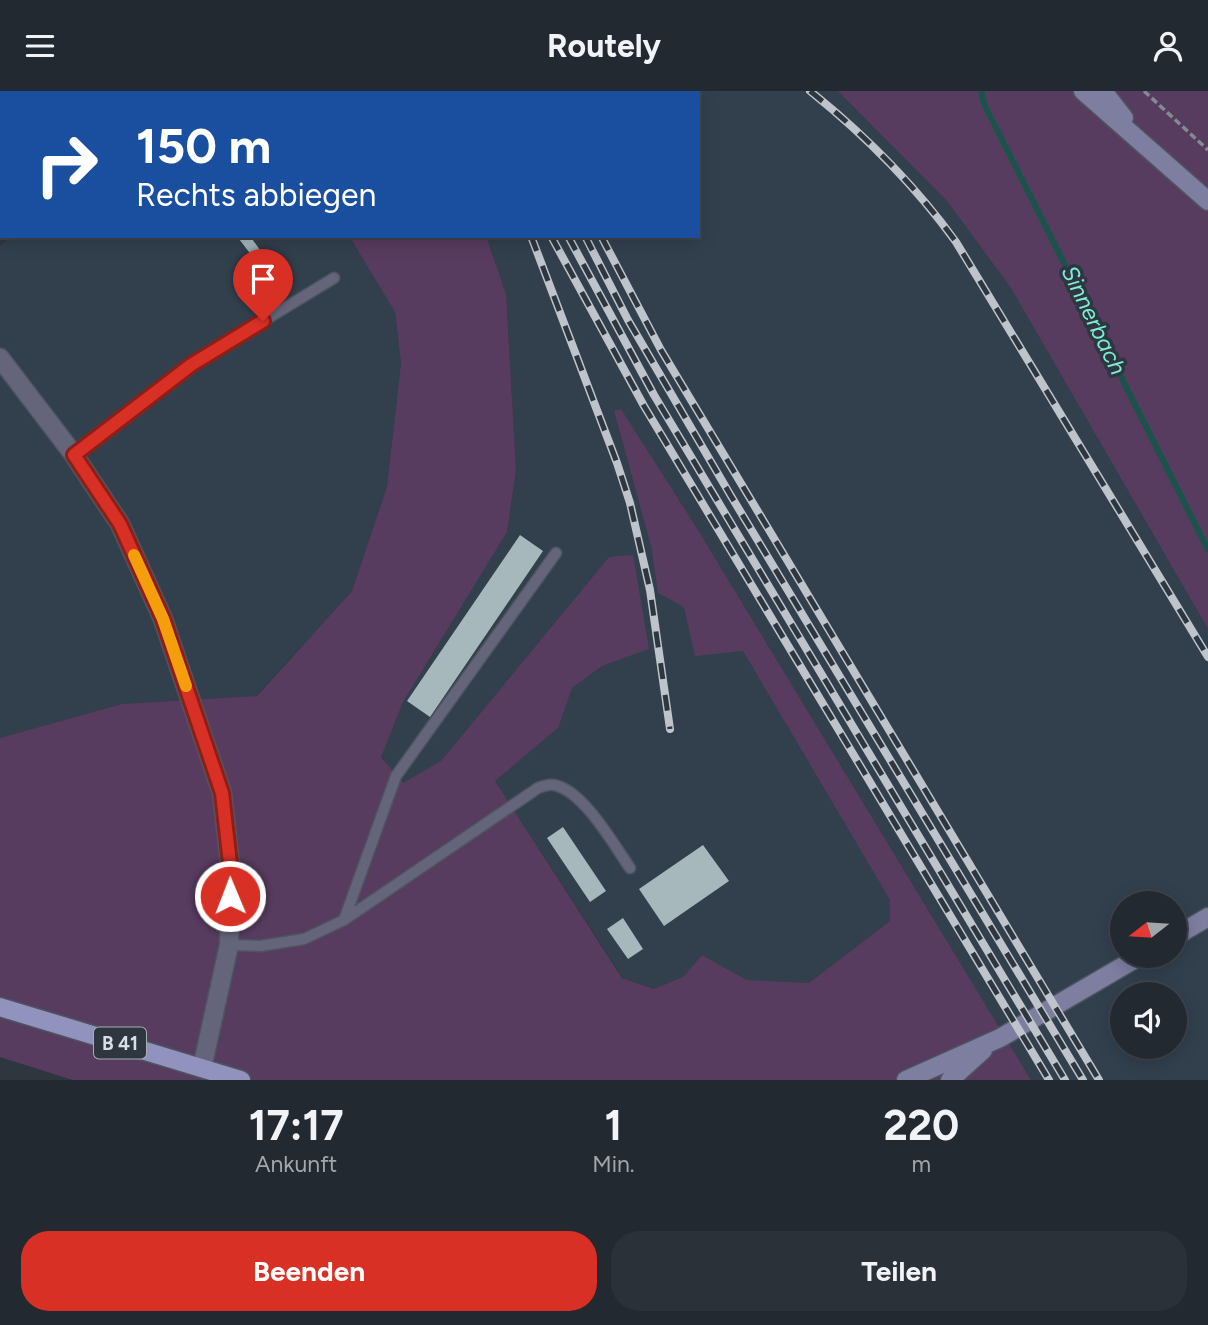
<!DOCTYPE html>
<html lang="de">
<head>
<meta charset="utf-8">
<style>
  :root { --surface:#222930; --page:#2a3138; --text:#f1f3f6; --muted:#a2a6ab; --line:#3f454c; --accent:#d93025 }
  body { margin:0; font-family:Figtree,sans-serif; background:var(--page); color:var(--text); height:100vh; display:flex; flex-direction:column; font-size:26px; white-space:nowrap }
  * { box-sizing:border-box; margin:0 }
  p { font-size:23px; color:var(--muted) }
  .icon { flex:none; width:38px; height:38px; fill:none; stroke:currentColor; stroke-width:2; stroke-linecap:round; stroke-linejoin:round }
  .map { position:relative; height:989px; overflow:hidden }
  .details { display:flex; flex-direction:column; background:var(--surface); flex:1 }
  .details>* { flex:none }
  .top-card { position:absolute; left:0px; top:0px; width:700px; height:147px; box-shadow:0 4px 18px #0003,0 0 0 2px var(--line); background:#1a4fa0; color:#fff; overflow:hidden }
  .needle { width:46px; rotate:253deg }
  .controls { position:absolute; left:1110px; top:800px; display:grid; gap:14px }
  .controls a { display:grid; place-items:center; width:77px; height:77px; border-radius:50%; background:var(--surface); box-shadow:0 4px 18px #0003,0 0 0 2px var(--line); font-size:35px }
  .pin { position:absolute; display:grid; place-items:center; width:60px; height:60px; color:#fff; margin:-72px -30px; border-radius:50% 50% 50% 0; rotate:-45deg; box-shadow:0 0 7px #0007 }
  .pin .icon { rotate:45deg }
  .me { position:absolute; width:77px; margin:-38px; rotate:359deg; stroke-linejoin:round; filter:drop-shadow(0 0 5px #0008) }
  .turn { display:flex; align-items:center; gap:24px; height:147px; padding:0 21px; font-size:32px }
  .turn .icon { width:91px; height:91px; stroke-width:2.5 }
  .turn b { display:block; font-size:49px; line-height:60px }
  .eta { display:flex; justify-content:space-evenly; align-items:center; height:119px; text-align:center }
  .eta b { font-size:42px; font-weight:700; line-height:49px }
  .primary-button { display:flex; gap:14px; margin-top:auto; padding:14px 21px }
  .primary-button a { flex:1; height:80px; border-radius:28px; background:var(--accent); color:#fff; font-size:28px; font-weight:700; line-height:80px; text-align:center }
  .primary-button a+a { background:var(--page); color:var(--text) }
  header { display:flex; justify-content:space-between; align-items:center; height:91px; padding:0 21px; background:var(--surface); font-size:32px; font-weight:700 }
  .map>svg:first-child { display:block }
  .built { fill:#32404e; fill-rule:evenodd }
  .green { fill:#583c60 }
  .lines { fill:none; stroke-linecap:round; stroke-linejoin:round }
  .stream { stroke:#1b534a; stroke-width:6 }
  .building { fill:#a6b8bc }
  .service-casing { stroke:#4d555e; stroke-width:13 }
  .minor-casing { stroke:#4d555e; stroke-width:21 }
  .secondary-casing { stroke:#4d555e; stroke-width:21 }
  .primary-casing { stroke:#4d555e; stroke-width:21 }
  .path { stroke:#838a92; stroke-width:3.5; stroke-dasharray:7 3.5; stroke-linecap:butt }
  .service { stroke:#64657a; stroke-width:10 }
  .minor { stroke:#64657a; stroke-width:18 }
  .secondary { stroke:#7e7ea1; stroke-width:18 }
  .primary { stroke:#9292be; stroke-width:18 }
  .rail-casing { stroke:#bfc4cb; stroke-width:8 }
  .rail { stroke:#2e3740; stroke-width:5; stroke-dasharray:16; stroke-linecap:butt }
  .route-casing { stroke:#8d1f18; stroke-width:18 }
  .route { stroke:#d93025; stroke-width:12 }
  .slow { stroke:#f59e0b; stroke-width:12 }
  .labels { text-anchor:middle; stroke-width:7; stroke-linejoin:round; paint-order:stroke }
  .shield { fill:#2e3740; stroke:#a6adb4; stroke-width:2 }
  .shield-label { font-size:19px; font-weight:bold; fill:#dadfe5 }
  .water-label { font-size:23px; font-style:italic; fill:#7fecd8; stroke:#2e3740 }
</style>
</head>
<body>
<header><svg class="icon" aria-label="menu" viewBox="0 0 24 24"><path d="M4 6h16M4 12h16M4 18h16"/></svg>Routely<svg class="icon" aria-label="person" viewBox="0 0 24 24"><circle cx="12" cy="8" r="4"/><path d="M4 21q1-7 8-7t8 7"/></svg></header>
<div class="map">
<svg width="1208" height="989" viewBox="0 0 1208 989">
  <rect width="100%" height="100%" fill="#2e3740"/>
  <path class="built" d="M430,0h408l109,110 64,87 197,341v451h-177l-333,-550 -77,-121 -7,3 37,134 7,47 26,13 59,45 147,249v21l-81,62 -62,-3 -45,-25 -19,22 -29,12 -31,-11 -128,-197 63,-53 14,-40 30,-22 46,-17 -39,-92 -168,204 -39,23 -21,-28 22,-54 104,-170 9,-62 -10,-176 -20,-58h212v-143zM1122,812h52v52h-52zM1122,903h52v53h-52z
    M13,145h336l46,76 6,51 -14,124 -35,104 -96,105 -134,8 -122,34v-492z"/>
  <path class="green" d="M152,0h278l1,2h-280z
    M838,0h370v538l-197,-341 -64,-87z
    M349,145h137l20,58 10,176 -9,62 -104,170 -22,55 22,26 38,-22 168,-204 24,-2 16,94 -47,17 -30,22 -14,40 -63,53 127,197 32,11 29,-12 19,-22 45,25 62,3 81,-62v-21l-147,-249 -48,5 -11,-49 -26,-14 -7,-47 -37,-135 7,-2 77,121 333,550h-958l-73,-23v-319l122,-34 135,-8 95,-105 35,-104 14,-124 -6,-51z"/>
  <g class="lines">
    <path class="stream" d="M981,0l3,13 224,446"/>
  </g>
  <path class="building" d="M242,145h8l10,14 -8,6 -13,-17z
    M258,175l25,33 -16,12 -25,-33z
    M520,444l23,16 -113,166 -23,-16z
    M563,736l43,64 -16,11 -43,-64z
    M703,754l26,36 -65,45 -25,-37z
    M623,827l20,31 -15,10 -21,-30z"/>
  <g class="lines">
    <g class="service-casing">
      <path id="service" d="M51,2l2,-2
        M0,66l2,-2
        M74,364l117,-90 143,-87
        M344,829l52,-144 160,-223
        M229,854l31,1 44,-7 40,-19 194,-132c5,-2 11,-4 16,-3 29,5 60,60 76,83"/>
    </g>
    <g class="minor-casing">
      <path id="minor" d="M0,267l74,97 46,69 43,95 59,174 9,79 -2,73 -27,123"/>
    </g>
    <g class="secondary-casing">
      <path id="secondary" d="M1083,0l125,110
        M1103,0l21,27
        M1174,846l34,-20
        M906,989l94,-42 142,-83
        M950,989l33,-30"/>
    </g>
    <g class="primary-casing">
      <path id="primary" d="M0,916l241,73"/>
    </g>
    <path class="path" d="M1144,0l64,59
      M1158,876l17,-10"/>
    <use href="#service" class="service"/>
    <use href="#minor" class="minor"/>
    <use href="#secondary" class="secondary"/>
    <use href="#primary" class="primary"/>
    <g class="rail-casing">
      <path id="rail" d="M478,0l1,2
        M494,0l1,2
        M512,0l1,2
        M527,0l1,2
        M810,0c56,45 104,93 146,151l252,415
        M531,145l86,227 13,40 20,87 20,139
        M551,145l93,170 405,674
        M568,145l86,159 411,685
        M585,145l43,84 103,176 352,584
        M601,145l60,114 438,730"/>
    </g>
    <use href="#rail" class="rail"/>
  </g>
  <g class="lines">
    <g class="route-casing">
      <path id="route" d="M230,805l1,-24 -9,-79 -59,-174 -43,-95 -46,-69 117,-90 72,-44"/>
    </g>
    <use href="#route" class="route"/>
    <path class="slow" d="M134,464l29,64 23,67"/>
  </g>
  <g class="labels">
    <rect class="shield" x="94" y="936.5" width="52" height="31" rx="5"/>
    <g class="shield-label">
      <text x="120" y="959">B 41</text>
    </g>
    <g class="water-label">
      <text transform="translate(1094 229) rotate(64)" y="8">Sinnerbach</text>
    </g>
  </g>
</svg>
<div class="controls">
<a><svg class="needle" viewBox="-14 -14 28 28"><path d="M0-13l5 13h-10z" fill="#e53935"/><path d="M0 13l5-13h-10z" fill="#a2a6ab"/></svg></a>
<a><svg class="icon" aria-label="sound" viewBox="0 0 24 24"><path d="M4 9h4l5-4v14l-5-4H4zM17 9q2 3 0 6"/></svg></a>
</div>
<div class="pin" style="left:263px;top:230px;background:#d93025"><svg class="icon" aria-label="arrive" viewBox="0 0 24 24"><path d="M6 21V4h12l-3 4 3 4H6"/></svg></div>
<svg class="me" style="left:230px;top:805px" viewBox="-20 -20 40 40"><circle r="17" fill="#d93025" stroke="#fff" stroke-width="3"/><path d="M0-11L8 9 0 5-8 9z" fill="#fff"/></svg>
<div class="top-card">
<div class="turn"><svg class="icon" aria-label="right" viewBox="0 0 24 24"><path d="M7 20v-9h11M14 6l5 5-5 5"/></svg><div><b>150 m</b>Rechts abbiegen</div></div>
</div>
</div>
<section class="details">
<div class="eta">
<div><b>17:17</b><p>Ankunft</p></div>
<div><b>1</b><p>Min.</p></div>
<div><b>220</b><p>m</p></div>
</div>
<div class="primary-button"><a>Beenden</a><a>Teilen</a></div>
</section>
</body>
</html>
